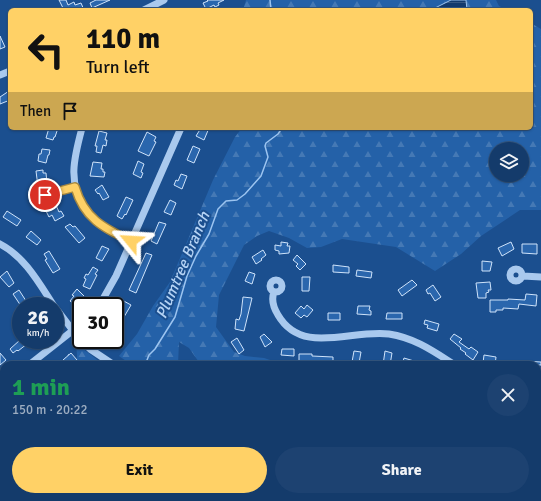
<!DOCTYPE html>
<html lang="en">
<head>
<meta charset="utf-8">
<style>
  :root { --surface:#143b6b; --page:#1d4271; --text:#f1f3f6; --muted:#9dadc1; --line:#33557e; --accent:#ffd166 }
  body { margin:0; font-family:Signika,sans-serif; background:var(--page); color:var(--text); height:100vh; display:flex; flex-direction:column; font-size:15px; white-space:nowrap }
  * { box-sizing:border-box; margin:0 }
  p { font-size:13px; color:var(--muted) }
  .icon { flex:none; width:22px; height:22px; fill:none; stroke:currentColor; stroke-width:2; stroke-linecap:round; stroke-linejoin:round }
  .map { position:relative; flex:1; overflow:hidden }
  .sheet { position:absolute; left:0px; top:361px; width:541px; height:140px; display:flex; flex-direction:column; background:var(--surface); border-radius:12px 12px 0 0; box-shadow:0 1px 3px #0004,0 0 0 1px var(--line) }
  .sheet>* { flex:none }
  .guide { position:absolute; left:8px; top:8px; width:525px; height:122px; border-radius:6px; box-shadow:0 1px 3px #0004,0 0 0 1px var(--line); background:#ffd166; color:#111; overflow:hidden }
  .tools { position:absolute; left:489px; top:142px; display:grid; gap:8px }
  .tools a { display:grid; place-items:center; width:40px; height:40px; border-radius:50%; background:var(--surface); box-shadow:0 1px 3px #0004,0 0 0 1px var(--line); font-size:20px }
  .speed { position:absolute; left:12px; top:297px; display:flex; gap:8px; font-size:20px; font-weight:700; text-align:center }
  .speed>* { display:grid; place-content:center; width:52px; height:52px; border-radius:50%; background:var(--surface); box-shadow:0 1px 3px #0004,0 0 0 1px var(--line); line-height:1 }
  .speed small { font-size:10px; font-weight:400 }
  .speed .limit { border:2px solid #111; border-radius:6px; background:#fff; color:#111 }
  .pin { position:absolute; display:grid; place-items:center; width:34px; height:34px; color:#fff; margin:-17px; border:2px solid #fff; border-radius:50%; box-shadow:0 1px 4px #0007 }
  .me { position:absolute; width:44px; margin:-22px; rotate:297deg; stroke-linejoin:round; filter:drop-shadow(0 0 3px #0008) }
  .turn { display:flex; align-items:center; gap:14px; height:84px; padding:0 12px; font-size:18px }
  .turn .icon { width:52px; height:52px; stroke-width:2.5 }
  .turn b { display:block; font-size:28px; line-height:34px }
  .then { display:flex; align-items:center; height:38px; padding:0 12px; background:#0003; gap:8px; font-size:15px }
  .round { display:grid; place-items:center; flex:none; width:42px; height:42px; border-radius:21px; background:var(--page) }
  .head { display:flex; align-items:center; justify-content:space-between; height:68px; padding:0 12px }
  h1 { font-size:24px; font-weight:800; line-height:30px; color:#1e9e55 }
  .primary-button { display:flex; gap:8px; margin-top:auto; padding:8px 12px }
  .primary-button a { flex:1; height:46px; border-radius:24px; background:var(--accent); color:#111; font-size:16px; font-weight:800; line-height:46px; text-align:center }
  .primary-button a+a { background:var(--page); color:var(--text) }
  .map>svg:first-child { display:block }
  .forest { fill:url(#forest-firs); fill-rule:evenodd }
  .water { fill:url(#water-rules); stroke:#9cc4f0 }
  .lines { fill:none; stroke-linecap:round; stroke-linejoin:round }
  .stream { stroke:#9cc4f0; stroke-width:1.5 }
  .building { fill:#2a66ad; stroke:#cfe3fa }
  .path { stroke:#a9c9ee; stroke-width:1; stroke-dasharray:2 3; stroke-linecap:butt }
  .minor { stroke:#a9c9ee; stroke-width:7 }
  .route-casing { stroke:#a68842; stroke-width:10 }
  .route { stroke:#ffd166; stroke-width:7 }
  .labels { text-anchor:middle; stroke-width:4; stroke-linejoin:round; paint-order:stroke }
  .water-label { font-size:16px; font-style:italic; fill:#b5d3f5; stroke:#1b4f8f }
</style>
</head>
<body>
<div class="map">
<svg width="541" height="501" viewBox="0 0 541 501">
  <defs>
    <pattern id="forest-firs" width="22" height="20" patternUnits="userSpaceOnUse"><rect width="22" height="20" fill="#2461a8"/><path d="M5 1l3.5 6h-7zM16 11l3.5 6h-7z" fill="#4579b5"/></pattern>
    <pattern id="water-rules" width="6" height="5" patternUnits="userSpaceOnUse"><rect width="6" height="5" fill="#123a6d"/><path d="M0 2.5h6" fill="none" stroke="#365883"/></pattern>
  </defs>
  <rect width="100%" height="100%" fill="#1b4f8f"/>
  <path class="forest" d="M246,0h250l3,6 9,4h-265z
    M531,23l10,6v181h-21l-39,26 -20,18 -26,17 -39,-24 -54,-8 -21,8 -14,1 -18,-10 -20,-7 -12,5 -13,9 -25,50 -3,32 18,25 11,4 19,2 21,7h-84l-12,-17 -10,-6 -1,22 -2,1h-44l-13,-9 18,-22 16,-28 17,-24 43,-102 22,-43 7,-9h289zM496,149h26v26h-26z
    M78,345l26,20h-26c-2,-4 0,-11 -2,-17z
    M4,457v31l-4,2v-30z"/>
  <path class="water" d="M451,0h15l1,10h-32v-2z"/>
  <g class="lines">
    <path class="stream" d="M270,0l1,10
      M145,365l4,-10 6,-6 20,-32 12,-41 9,-20 13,-22 9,-25 8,-8 11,-1 8,-6 16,-18 7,-19 -3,-11 1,-3 12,-9 4,-6
      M0,463l4,-1"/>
  </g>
  <path class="building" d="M59,0h7l2,5 6,-3 1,3 6,-2 3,7h-20z
    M96,0h14l-18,8 -2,-5z
    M207,0h17l-6,3 1,2 -4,2 -1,-2 -8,4 -3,-6 5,-2z
    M0,36l5,11 -5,2z
    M9,91l1,9 -10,4v-7z
    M49,128h9l-3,9h-1l-1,3 -7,-2z
    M201,128h8l-5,12 -8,-4z
    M99,131l8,2 -2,7h2l-1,6 -3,-1 -2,8 -5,-1 1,-6h-2z
    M147,132l9,5 -2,4 2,1 -7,14 -11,-5z
    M193,146l7,3 -6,14 -7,-3z
    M42,149l8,1 -1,5h-1l-2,8 -8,-2 1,-7h2z
    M138,161l6,3 -3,8 2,1 -2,5 -8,-4z
    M93,162l9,1 -1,6h2v3h2l-1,5 -14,-1z
    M43,170v3h3l1,10 -2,1v3h-7l-2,-16z
    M181,174l6,2 -5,13 -8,-4 2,-5 2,1z
    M102,185l7,12 -6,3 -4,-7 -1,1 -3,-4z
    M126,197l7,3 -7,15 -1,-1 -3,5 -5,-3z
    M50,200l2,4 3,-1 4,9 2,-1 3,5 -9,5 -3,-6 -3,2 -4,-8 3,-2 -3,-5z
    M170,200l6,3 -5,12 -7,-3z
    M7,211l14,9 -4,6 -14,-9z
    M159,222l7,2 -9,20 -6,-3z
    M70,224l3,3 2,-1 10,12 -6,5 -14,-16z
    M31,231l10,9 -4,5 -11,-8z
    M281,242l7,1 -1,3h3l-1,7 -10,1v-3l-4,-1v-5l6,1z
    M511,242l3,7 -12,7 -4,-8z
    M522,244h15v10l-15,-1z
    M102,246l7,3 -7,12 -6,-3z
    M263,250l3,5 -5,4 1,1 -6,4 -4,-7z
    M49,251l11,18 -7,4 -8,-13 2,-1 -3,-5z
    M146,253l6,2 -16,38 -7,-3z
    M297,255l9,9 -6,6 -4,-4 2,-2 -5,-4z
    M482,261l10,1 -2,9h-8z
    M333,265l16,2v6l-16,-1z
    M93,267l5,3 -3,4 2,1 -7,14 -7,-3 3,-7 -2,-1 2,-4 2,1z
    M357,270l15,2 -1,6 -15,-2z
    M7,271l7,12 -5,4 -9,-10z
    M249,272l6,2 -3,10 -7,-3z
    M302,277h8l-1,14h-7z
    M412,280l5,5 -15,11 -4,-6z
    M490,282l1,8h-3l1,2 -3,1v5h-8l-2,-15z
    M433,285l8,12 -6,4 -5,-8 -2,1 -2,-4z
    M77,289l7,7 -8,10 -6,-5 4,-5 -2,-1z
    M19,290l9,14 -3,2h-4l-8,-12z
    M526,294l11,1 -1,11 -17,-2 -1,5 -15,-1v2h-7v2h-6v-12h18v-1l17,1z
    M243,297l9,1 -8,33 -9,-2 1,-10 3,1 2,-6z
    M122,300l9,5 -7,12 -6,-4 1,-2 -2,-2z
    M307,305l6,5 -6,7 -3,-2 -3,3 -6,-5 6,-7 3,3z
    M358,306h12l-1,4 2,1v4l-14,-1z
    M328,313h12v7h-12z
    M387,313h15v6h-16z
    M425,320l14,4 -2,7 -10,-3 1,-3 -4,-1z
    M264,334l8,8 -7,5 -5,-10z
    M454,334l8,5 -3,3 10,7 2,-2 7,5 -5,8 -8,-6 1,-1 -6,-4 1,-1 -11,-9z
    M237,338l7,12 -5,4 -8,-12z
    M20,340h12l-14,11 -1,-1 -4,3 -3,-4z
    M282,349h12v7l-13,-1z
    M354,351l7,1 -2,11 -7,-1z
    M385,351l7,2 -2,12h-7z
    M0,353l6,7 -6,5z
    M71,353l6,7 -5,3 2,2h-14l4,-4 -1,-1z
    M299,354h13v2l21,1v8l-28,-2v-2h-6z
    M484,355l12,2 -1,8 -12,-2z
    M404,358l20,6v1h-22z
    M524,361l17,1v3h-17z
    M33,497h12l-5,4h-12z
    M134,497h12l1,3 -2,1 -3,-2 -5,2z
    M403,497v4h-12l-1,-3z
    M491,497h11l9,4h-21z"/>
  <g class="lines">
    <path class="path" d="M64,359l5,-5"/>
    <path class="minor" d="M144,10l20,-10
      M0,75l10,-4
      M82,128c-8,30 -15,55 4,82 5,7 12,14 20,19 8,5 17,8 25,12
      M43,196l32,-9
      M0,244c25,13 39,39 54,62
      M510 275a6 6 0 1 1 12 0a6 6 0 1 1-12 0Z
      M523,276l18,1
      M270 286a6 6 0 1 1 12 0a6 6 0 1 1-12 0Z
      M274,292c-3,8 -1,15 4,23 24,41 73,14 111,19 26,4 44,17 66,31
      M99,306l17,-30 65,-148
      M55,307l25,33 10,9 24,16
      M29,365l52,-41
      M0,388l4,-3
      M537,388l4,1
      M537,488l4,1
      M110,497l1,4
      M215,497v4
      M321,497v4
      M76,501l14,-4
      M421,501v-4"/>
  </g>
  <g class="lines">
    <g class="route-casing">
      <path id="route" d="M45,195l30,-8c9,31 28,41 56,54"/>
    </g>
    <use href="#route" class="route"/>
  </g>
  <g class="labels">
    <g class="water-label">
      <text transform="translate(182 265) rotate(-67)" y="6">Plumtree Branch</text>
    </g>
  </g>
</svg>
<div class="tools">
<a><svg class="icon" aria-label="layers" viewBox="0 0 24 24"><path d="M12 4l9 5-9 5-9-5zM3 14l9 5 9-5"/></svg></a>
</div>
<div class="speed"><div>26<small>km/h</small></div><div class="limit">30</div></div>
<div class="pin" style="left:45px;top:195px;background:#d93025"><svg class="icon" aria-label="arrive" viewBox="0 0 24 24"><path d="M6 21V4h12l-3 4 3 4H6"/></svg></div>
<svg class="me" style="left:131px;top:241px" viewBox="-20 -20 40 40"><path d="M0-17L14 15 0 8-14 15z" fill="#ffd166" stroke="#fff" stroke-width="4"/></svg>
<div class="guide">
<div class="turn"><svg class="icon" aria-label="left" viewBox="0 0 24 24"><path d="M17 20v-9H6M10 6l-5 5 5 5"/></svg><div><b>110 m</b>Turn left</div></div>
<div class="then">Then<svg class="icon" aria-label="arrive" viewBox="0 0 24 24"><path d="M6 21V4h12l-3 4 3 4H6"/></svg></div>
</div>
<section class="sheet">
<div class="head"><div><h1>1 min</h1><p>150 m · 20:22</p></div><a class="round"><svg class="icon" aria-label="close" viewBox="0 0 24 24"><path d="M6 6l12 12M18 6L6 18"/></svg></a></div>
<div class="primary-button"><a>Exit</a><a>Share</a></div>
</section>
</div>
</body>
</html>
